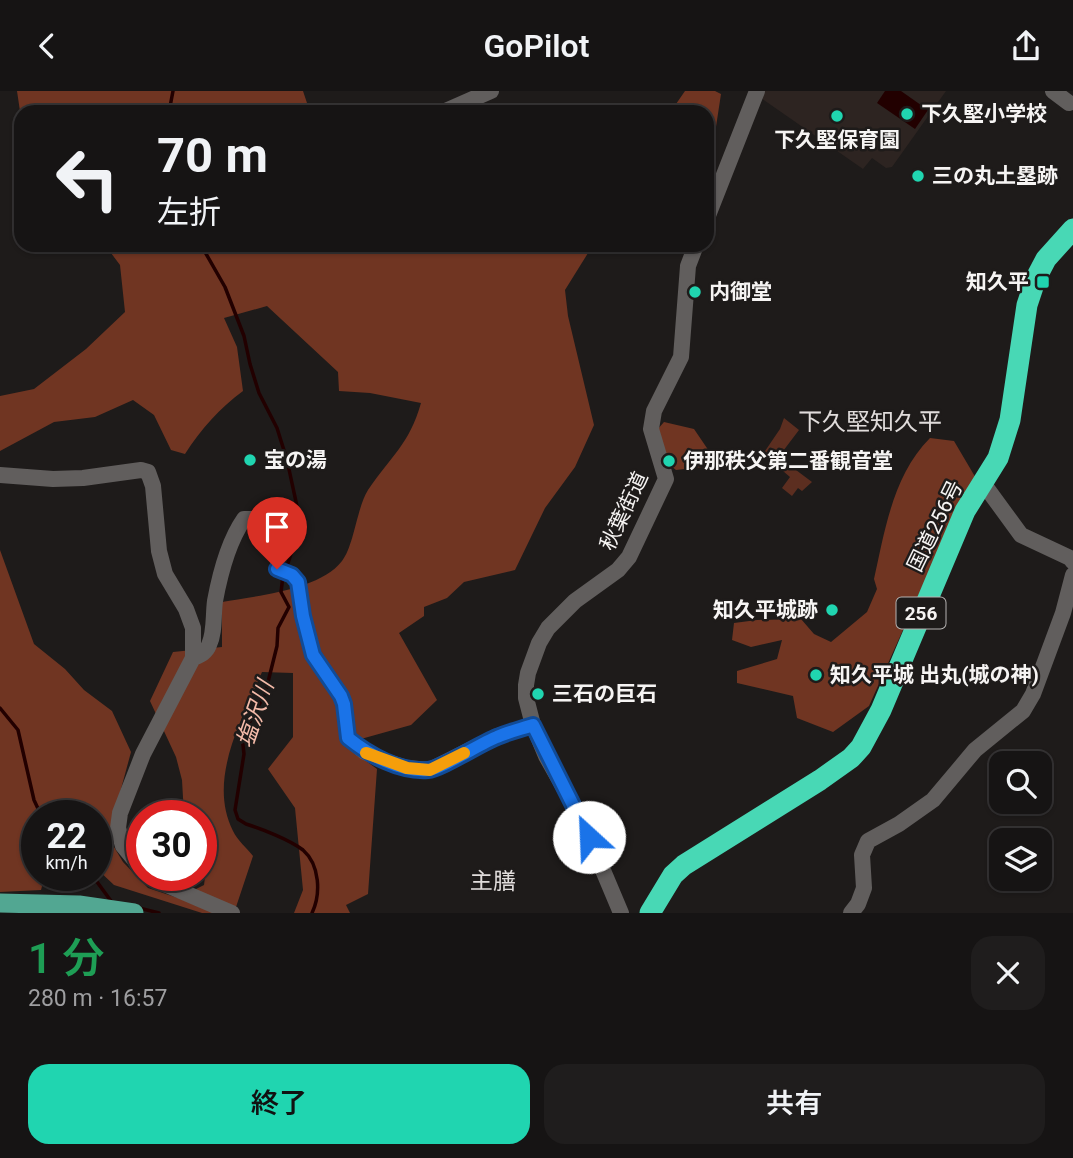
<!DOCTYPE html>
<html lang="ja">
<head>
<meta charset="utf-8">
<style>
  :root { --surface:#161414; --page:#1f1d1d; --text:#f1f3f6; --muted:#9e9ea0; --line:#353334; --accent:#20d5b0 }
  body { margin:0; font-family:Roboto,"Noto Sans JP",sans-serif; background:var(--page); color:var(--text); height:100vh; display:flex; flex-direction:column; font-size:26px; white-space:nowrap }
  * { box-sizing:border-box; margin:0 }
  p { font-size:23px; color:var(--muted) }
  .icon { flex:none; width:38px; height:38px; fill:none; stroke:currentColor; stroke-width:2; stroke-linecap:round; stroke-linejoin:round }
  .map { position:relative; height:822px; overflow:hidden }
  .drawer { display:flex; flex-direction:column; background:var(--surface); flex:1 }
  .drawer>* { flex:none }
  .banner { position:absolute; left:14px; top:14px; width:700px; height:147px; border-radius:21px; box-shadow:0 2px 5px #0004,0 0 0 2px var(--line); background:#161414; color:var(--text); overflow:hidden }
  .buttons { position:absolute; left:989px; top:660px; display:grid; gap:14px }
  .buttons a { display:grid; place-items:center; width:63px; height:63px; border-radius:14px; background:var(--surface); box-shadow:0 2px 5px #0004,0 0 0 2px var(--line); font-size:35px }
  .speed { position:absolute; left:21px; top:709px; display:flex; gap:14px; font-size:35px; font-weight:700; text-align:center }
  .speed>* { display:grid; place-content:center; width:91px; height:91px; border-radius:50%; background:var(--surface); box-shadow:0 2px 5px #0004,0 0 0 2px var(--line); line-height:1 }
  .speed small { font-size:18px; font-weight:400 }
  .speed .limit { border:10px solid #d22; background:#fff; color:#111 }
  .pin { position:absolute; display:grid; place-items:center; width:60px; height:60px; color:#fff; margin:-72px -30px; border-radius:50% 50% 50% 0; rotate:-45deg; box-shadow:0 0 7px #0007 }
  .pin .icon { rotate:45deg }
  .me { position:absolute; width:77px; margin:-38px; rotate:335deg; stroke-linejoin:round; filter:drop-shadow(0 0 5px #0008) }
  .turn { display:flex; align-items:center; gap:24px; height:147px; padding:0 28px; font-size:32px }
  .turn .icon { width:91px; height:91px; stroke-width:2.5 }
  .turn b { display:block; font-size:49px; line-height:60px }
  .round { display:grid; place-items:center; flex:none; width:74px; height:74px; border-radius:21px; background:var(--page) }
  .headline { display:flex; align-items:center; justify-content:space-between; height:119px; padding:0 28px }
  h1 { font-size:42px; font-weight:600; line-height:52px; color:#1e9e55 }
  .primary-button { display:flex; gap:14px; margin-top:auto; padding:14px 28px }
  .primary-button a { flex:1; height:80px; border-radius:21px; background:var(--accent); color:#111; font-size:28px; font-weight:600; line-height:80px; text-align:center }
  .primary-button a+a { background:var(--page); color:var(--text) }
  header { display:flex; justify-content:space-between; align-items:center; height:91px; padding:0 28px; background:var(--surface); font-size:32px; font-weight:600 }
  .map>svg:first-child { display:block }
  .built { fill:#2d2421 }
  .green { fill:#5c2e20 }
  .forest { fill:#703522 }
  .water { fill:#200 }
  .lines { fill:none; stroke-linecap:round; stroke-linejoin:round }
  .stream { stroke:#200; stroke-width:3.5 }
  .minor { stroke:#615e5d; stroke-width:16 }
  .major { stroke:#52a792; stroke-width:19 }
  .highway { stroke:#48d8b5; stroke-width:21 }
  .route-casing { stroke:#114b97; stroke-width:18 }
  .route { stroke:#1a73e8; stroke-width:12 }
  .slow { stroke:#f59e0b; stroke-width:12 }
  .poi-dot { fill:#20d5b0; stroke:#1e1b1a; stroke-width:2.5 }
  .labels { text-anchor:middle; stroke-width:5; stroke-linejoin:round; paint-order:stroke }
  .shield { fill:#1e1b1a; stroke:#b5b3b2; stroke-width:2 }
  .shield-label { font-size:19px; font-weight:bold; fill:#f6f4f3 }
  .poi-label { font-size:21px; font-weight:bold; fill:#f6f4f3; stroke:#1e1b1a; text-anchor:start }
  .street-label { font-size:21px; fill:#f6f4f3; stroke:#1e1b1a }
  .water-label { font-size:23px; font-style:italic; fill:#f4bba9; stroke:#1e1b1a }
  .neighbourhood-label { font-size:23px; fill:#e0dcdb; stroke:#1e1b1a }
  .quarter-label { font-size:24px; fill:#e0dcdb; stroke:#1e1b1a }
</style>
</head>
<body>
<header><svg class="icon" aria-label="back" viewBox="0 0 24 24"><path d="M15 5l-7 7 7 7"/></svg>GoPilot<svg class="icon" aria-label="share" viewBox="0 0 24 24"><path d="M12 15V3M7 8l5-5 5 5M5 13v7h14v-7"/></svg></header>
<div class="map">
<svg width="1073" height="822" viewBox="0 0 1073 822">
  <rect width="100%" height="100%" fill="#1e1b1a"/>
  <path class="built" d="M761,0h185l-54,76 -6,1 -14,-10 -9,11 -105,-73z"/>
  <path class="green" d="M784,327l15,12 -22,29 12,10 3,-2 20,15 -10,9 -4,-3 -6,8 -10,-8 8,-11 -27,-23 17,-25z"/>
  <path class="forest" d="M17,0h286l7,21h-289v6z
    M685,0h30l6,3 -9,59 -5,4v-45h-29l-2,-8z
    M105,154h488l-28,45 3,26 26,109 -19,42 -30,41 -30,62 -51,12 -17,16 -23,9v9l-25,17 38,67 -26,25 -68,19 34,25 -9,125 -22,11 4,8h-56l9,-23 -8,-82 -27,-39 25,-32v-64l-31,-1c-20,48 -55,107 -29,159 4,9 14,17 20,25l-19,57h-32l-88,-28 -18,-17v-53h-59v60h8l-4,15 -41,2v-342l34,94 31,25 19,21 28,21 19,41 -23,85 15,25 25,26 30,10 26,-13 4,-31 -7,-11v-28h-17l-2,-35 -6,-23 -26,-56 23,-49 49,-5v-45c34,-6 98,-12 120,-41 12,-15 15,-54 26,-71 23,-34 41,-45 53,-87l-51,-10 -31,-2 -1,-19 -71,-66 -43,12 13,29 6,44c-23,17 -42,38 -58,63l-14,-4 -17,-35 -21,-15 -38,17 -41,5 -54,29v-55l34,-7 52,-40 39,-37 -5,-47z
    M664,331l30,7 17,25 -9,13 -26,3 -12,-10 -7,-30z
    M930,347l24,3 23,39 -54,105 -54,121 -36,26 -36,-14 -4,-22 -56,-13v-12l40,-12 5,-19 -31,7 -19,-7 2,-17 23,-3 44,-1 13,15 17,8 36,-30 10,-23 -3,-10c11,-49 19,-104 56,-141z"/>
  <path class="water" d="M885,0h16l27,19 -13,19 -38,-26z"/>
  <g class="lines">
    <path class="stream" d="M169,21l4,-21
      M201,154l24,42 19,49 6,28 9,29 18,35 10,32 11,51 -2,28 -10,30
      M283,485l-2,16 8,15 -11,21 -1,18 -12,48 -23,42 2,18 -9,56 3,9 8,5c16,5 44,16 57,26 17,15 18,44 9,63
      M0,617l18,22 16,70 7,15
      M92,784l19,26
      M139,817l20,5"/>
    <path class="minor" d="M1053,0l16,12
      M443,21l48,-21
      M707,127l50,-127
      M0,384l53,4 30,-1 58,-8 7,2 5,14 6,65 6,23 21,35 7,19v30l-50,96 -23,59 -2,15 5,18 19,23
      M983,392l38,52 49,23 3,4
      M277,478l15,6 6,7 5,34 10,39 28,41 3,8 4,34 17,14 20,9 22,7 23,2 68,-34 35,-11
      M193,567c7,-3 13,-5 16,-13 6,-13 4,-29 6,-44 5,-27 13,-59 29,-82h10
      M149,784l13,8 70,30
      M621,822l-40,-95 -35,-62 -13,-31 -7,-27v-13l2,-12 11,-30 9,-15 27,-27 43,-31 11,-13 37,-78 -15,-50 3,-18 27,-54 7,-91 8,-21
      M851,822l7,-9 6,-16 -2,-33 6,-14 31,-17 34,-24 42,-50 48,-39 10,-17 30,-81 10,-38"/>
    <path class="major" d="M0,812l79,2 55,8"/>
    <path class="highway" d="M650,822l23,-38 11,-10 136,-85 31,-22 10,-11 20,-37 84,-199 33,-53 12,-38 17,-115 9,-27 10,-19 27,-30"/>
  </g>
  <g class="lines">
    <g class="route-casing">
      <path id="route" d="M277,478l15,6 6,7 5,34 10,39 28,41 3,8 4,34c21,17 51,34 80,32 13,-1 53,-27 69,-33 11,-5 24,-8 36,-12l56,112"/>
    </g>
    <use href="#route" class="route"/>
    <path class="slow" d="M366,662l41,15 23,2 34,-17"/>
  </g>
  <g class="poi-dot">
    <circle cx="907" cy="23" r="7"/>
    <circle cx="837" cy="25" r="7"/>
    <circle cx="918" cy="85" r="7"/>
    <rect x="1036" y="184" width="14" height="14" rx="3.5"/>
    <circle cx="695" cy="201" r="7"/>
    <circle cx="250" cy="369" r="7"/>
    <circle cx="669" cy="370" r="7"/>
    <circle cx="832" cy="519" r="7"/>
    <circle cx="816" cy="584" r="7"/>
    <circle cx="538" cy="603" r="7"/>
  </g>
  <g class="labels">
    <rect class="shield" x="896.5" y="506.5" width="49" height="31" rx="5"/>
    <g class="shield-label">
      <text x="921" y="529">256</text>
    </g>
    <g class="poi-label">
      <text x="921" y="30">下久堅小学校</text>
      <text x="837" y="56" text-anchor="middle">下久堅保育園</text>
      <text x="932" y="92">三の丸土塁跡</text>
      <text x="1029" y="198" text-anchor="end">知久平</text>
      <text x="709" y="208">内御堂</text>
      <text x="264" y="376">宝の湯</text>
      <text x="683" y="377">伊那秩父第二番観音堂</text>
      <text x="818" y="526" text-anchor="end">知久平城跡</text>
      <text x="830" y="591">知久平城 出丸(城の神)</text>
      <text x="552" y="610">三石の巨石</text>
    </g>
    <g class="street-label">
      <text transform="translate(624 420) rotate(-65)" y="7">秋葉街道</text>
      <text transform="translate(935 435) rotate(-64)" y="7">国道256号</text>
    </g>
    <g class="water-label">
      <text transform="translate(255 623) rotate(-71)" y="8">塩沢川</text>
    </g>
    <g class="neighbourhood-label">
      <text x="493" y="798">主膳</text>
    </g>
    <g class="quarter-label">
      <text x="870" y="339">下久堅知久平</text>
    </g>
  </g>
</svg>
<div class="buttons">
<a><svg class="icon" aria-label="search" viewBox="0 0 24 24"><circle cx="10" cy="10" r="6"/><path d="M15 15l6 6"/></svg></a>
<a><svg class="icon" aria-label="layers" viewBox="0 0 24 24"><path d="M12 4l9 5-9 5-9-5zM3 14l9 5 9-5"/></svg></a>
</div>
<div class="speed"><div>22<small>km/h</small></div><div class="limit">30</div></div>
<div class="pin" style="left:277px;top:478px;background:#d93025"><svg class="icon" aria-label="arrive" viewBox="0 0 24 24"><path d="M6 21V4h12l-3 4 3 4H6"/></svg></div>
<svg class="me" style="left:589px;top:746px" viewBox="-20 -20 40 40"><circle r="19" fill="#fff"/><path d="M0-13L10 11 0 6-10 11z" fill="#1a73e8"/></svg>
<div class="banner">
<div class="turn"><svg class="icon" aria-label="left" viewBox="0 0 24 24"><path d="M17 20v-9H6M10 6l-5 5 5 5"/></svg><div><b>70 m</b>左折</div></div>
</div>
</div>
<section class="drawer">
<div class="headline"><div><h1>1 分</h1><p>280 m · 16:57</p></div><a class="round"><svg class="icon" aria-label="close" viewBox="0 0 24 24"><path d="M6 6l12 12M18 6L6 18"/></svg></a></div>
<div class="primary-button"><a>終了</a><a>共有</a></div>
</section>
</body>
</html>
